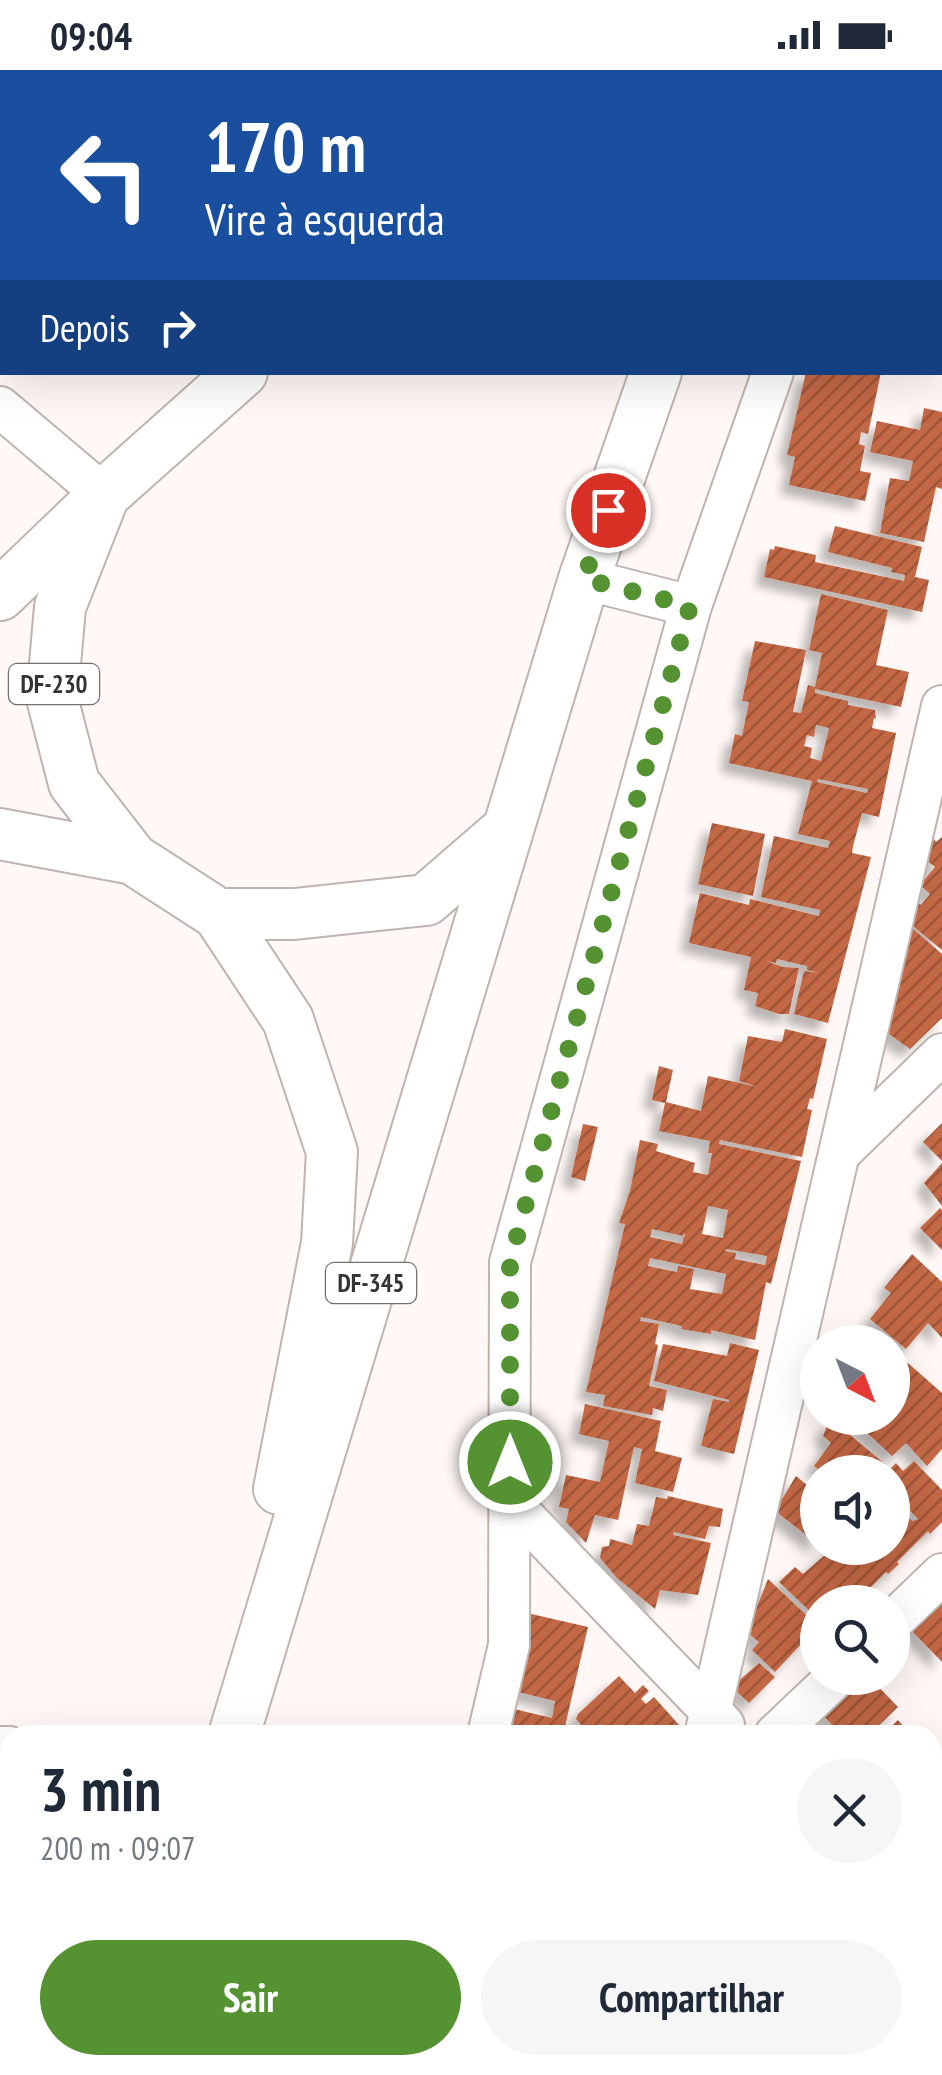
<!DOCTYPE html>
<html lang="pt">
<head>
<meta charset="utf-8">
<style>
  :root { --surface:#fff; --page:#f6f6f7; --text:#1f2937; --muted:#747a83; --accent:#549232 }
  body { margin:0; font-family:"PT Sans Narrow",sans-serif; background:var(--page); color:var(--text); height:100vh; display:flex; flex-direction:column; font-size:38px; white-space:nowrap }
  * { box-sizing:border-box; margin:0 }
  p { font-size:32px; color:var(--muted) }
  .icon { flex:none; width:55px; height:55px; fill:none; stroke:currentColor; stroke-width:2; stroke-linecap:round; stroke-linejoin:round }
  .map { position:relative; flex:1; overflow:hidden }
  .side { position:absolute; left:0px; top:1655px; width:942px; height:350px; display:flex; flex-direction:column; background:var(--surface); border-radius:30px 30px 0 0; box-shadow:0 10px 40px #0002 }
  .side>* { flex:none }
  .banner { position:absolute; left:0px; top:0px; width:942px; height:305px; box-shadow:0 10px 40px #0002; background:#1a4fa0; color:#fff; overflow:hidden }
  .needle { width:65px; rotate:138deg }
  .fabs { position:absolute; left:800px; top:1255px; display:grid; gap:20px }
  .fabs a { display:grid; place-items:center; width:110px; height:110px; border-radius:50%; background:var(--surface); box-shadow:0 10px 40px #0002; font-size:50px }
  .pin { position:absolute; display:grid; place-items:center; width:85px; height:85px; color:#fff; margin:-42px; border:5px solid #fff; border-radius:50%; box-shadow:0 2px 10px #0007 }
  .me { position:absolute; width:110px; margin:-55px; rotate:0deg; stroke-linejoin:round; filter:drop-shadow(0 0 8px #0008) }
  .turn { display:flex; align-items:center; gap:35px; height:210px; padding:0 40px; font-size:45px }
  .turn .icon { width:130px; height:130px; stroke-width:2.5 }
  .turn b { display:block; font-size:70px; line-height:85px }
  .then { display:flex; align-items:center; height:95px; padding:0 40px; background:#0003; gap:20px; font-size:38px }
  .round { display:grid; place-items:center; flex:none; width:105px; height:105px; border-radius:52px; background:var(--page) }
  .headline { display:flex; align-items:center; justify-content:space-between; height:170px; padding:0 40px }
  h1 { font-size:60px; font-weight:700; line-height:75px }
  .action { display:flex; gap:20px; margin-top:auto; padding:20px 40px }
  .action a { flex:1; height:115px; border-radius:60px; background:var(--accent); color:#fff; font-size:40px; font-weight:700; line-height:115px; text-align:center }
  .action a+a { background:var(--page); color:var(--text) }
  .status { display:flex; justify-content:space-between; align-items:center; height:70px; padding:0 50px; background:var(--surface); direction:ltr }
  .status svg { height:28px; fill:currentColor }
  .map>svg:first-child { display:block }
  .building { fill:url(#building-hatch); fill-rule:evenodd; filter:url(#shadow) }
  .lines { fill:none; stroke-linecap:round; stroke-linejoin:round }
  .minor-casing { stroke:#beb4b0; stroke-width:44 }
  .major-casing { stroke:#beb4b0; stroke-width:54 }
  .minor { stroke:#fff; stroke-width:40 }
  .major { stroke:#fff; stroke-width:50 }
  .route { stroke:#549232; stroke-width:18; stroke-dasharray:0 32.4 }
  .labels { text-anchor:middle; stroke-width:8; stroke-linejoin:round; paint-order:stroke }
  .shield { fill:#fff; stroke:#737070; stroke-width:2.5 }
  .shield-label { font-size:25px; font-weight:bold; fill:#373332 }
</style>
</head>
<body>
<div class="status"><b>09:04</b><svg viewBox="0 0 49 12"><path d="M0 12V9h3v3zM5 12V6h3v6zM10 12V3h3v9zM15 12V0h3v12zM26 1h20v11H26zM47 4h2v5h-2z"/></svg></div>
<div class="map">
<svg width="942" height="2005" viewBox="0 0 942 2005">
  <defs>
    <pattern id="building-hatch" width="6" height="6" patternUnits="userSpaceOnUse" patternTransform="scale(2.5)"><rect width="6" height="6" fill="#c36744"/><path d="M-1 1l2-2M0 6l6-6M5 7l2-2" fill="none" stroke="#9f5539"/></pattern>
    <filter id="shadow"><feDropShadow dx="-9" dy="9" stdDeviation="5" flood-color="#0004"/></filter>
  </defs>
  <rect width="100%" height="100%" fill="#fff8f6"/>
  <path class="building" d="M806,302h75l-13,62 -7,-2 -2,12 6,2 -5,25 11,2 -6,28 -76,-16 6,-28 -8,-2z
    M924,338l18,4v77l-6,-2 -12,55 -44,-9 10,-55 19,3 4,-20 -43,-9 7,-31 43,9z
    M835,456l87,21 -7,30 14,3 -7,32 -158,-35 6,-28 4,1 1,-4 41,9 -1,7 89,19 1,-6 -14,-3 1,-4 -64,-16z
    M821,524l67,16 -12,55 33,7 -8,35 -86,-18v4l33,8v4l27,5 1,9 -2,-1 -2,10 24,5 -17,84 -17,-4 -9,33 -1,7 19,4 -43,166 -34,-9 10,-43 16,2 -13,-3v-4l-30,-7 -1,4 -10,-2 17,6 16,1 -10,46h-10l-24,-8 3,-13 -14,-3 7,-33 -62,-14 11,-50 49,12 1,-6 69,17 1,-6 -59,-13 13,-61 54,12 2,-7 -32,-7 14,-53 -83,-18 6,-29 7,2 7,-34 -7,-1 13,-60 51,9 -13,62 8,1 7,-28 7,2 7,-34 -13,-3zM816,655l13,3 -8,33 -11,-3 2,-10 -8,-2 3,-11 7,2zM818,709l50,10 -1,4 -50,-11z
    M712,753l53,11 -12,62 -55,-12z
    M942,767v113l-34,-28 6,-23 7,6 9,-11 -10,-9 15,-18 -14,-11 13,-17 2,3z
    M904,851l38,33v64l-32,31 -31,-22z
    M785,959l42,10 -14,60 -3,-1 -3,11 5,1 -10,47 -82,-17 -1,4 82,17 -30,123 -5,-2 -11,58 -44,-10v4l-30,-5 1,-3 -41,-9 -1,4 19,3 -4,20 3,1 -9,41 18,4 -4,21 -10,-3 -1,7 -49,-9 2,-11 -19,-3 39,-168 -6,-1 11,-32 10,-51 18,4 -2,7 39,12 -2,9 15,3 4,-22h-4l2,-12 -51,-10 6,-28 -13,-3 7,-34 14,4 -7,32 35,9 7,-35 50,11 -19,-6 9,-45 34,6zM708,1136l20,4 -5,28 -21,-4zM652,1159l31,7v-3l3,3h-2l-2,8 -32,-7zM726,1179l41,7 -2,9 -30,-6 1,-6 -11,-2zM650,1188l76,16 -4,20 -32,-5 4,-20 -16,-3 -1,6 -29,-6z
    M942,1053v38l-19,-19z
    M583,1054l15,3 -13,54 -14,-4z
    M942,1093v43l-18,-23z
    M940,1138l2,2v40l-22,-22z
    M912,1184l30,28v56l-14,-15 -22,26 -36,-30 21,-26 -7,-5z
    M730,1273l29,7 -25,104 -33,-8 12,-47 16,3v-2l-75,-19 9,-37 64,12z
    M892,1279l50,44v56l-15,17 -21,-23 -14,13 -41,-38h41z
    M585,1334l76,17 -6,30 27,7 -9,34 -38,-9 7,-34 -8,-2 -16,73 -23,-5 -9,28 -20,-21 3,-13 -10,-2 7,-32 34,7 9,-41 -30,-7z
    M830,1348l55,46 -7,8h-14l-16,-13 -2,3 12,10h-36l-8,-6 17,-23 -8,-7z
    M914,1391l28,29v32l-12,12 -2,-3 -31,31 2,2 -11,10 -2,-2 -30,30h-38v17l-39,-37 16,-15 8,7 30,-26h59v-43l21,16 5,-2 -26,-27v-20h-5l9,-9 7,8z
    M796,1406l22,18v50l-43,-33z
    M668,1426l55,13 -3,18 -11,-1 -4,13 -31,-7 -1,3 38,8 -13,52 -38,-5 -5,19 -38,-31 -17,-20 2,-11 7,-1 1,-7 22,6 5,-21 12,2 7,-29 11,2z
    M768,1509l50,47 -43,46 -23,-22 7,-8 -12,-10z
    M942,1519v73l-35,-36z
    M527,1543l61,14 -25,108h-55l6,-26 38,9 3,-17 -49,-12z
    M759,1593l16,14 -26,26 -15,-14 1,-5z
    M619,1606l16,17 8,-8 6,6 -8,8 5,5 8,-7 26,29 -5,9h-85l-14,-16 2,-5z
    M854,1608h16l28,29 -29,28h-35l4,-4 -19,-20z
    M898,1650l13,15h-29z
    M932,1701l10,10v28l-10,9z
    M942,1748v56l-10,9v-56z
    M932,1927l10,10v27l-10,10z
    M437,1995h67l-2,7 8,3h-75z
    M650,1995h49l10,10h-61z
    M776,1995h134l-11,10h-45l-3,-4 -4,4h-67l-7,-7z"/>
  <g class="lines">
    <g class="minor-casing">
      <path id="minor" d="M882,2l2,-2
        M940,273l2,2
        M0,337l104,88
        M584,509l107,27
        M841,1082l101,-98
        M510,1432l214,223
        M892,1552l50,-48
        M488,1665l21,-90 1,-383 181,-656 82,-234
        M705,1665l237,-1029
        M775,1665l60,-57
        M0,1677h10
        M932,1871l10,10
        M408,2005l2,-10
        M628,2005l2,-10
        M920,2005l10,-10"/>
    </g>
    <g class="major-casing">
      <path id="major" d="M568,2l2,-2
        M777,2l1,-2
        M104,425l-44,112 -8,91 22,85 59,76 85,55 70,106 44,132 -5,91 -48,246
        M0,525l104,-100 138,-123
        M0,764l133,25
        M218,844h76l132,-14 81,-70
        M234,1665l350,-1156 72,-207
        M157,2005l2,-10"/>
    </g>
    <use href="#minor" class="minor"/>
    <use href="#major" class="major"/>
  </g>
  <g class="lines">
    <path class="route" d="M510,1392v-200l180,-656 -106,-27 24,-69"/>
  </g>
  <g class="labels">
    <g class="shield">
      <rect x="9" y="594" width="90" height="40" rx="8"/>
      <rect x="326" y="1193" width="90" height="40" rx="8"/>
    </g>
    <g class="shield-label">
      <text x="54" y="623">DF-230</text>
      <text x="371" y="1222">DF-345</text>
    </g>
  </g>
</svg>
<div class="fabs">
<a><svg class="needle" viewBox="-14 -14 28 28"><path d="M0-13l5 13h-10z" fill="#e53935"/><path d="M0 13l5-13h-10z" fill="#747a83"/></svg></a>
<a><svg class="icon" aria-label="sound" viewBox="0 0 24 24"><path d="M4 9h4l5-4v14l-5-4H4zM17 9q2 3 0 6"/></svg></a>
<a><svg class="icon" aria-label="search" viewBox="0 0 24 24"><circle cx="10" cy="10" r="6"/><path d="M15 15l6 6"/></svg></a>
</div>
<div class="pin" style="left:608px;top:440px;background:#d93025"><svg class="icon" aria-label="arrive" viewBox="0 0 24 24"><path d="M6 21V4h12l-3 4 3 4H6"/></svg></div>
<svg class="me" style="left:510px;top:1392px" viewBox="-20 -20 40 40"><circle r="17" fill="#549232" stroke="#fff" stroke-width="3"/><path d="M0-11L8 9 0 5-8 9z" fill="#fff"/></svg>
<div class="banner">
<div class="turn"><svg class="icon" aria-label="left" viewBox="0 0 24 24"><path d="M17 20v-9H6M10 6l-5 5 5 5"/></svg><div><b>170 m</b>Vire à esquerda</div></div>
<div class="then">Depois<svg class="icon" aria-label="right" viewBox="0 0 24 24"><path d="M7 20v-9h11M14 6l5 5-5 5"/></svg></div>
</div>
<section class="side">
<div class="headline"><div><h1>3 min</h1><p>200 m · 09:07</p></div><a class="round"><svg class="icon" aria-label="close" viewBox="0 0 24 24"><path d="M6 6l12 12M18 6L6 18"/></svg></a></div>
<div class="action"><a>Sair</a><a>Compartilhar</a></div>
</section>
</div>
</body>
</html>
